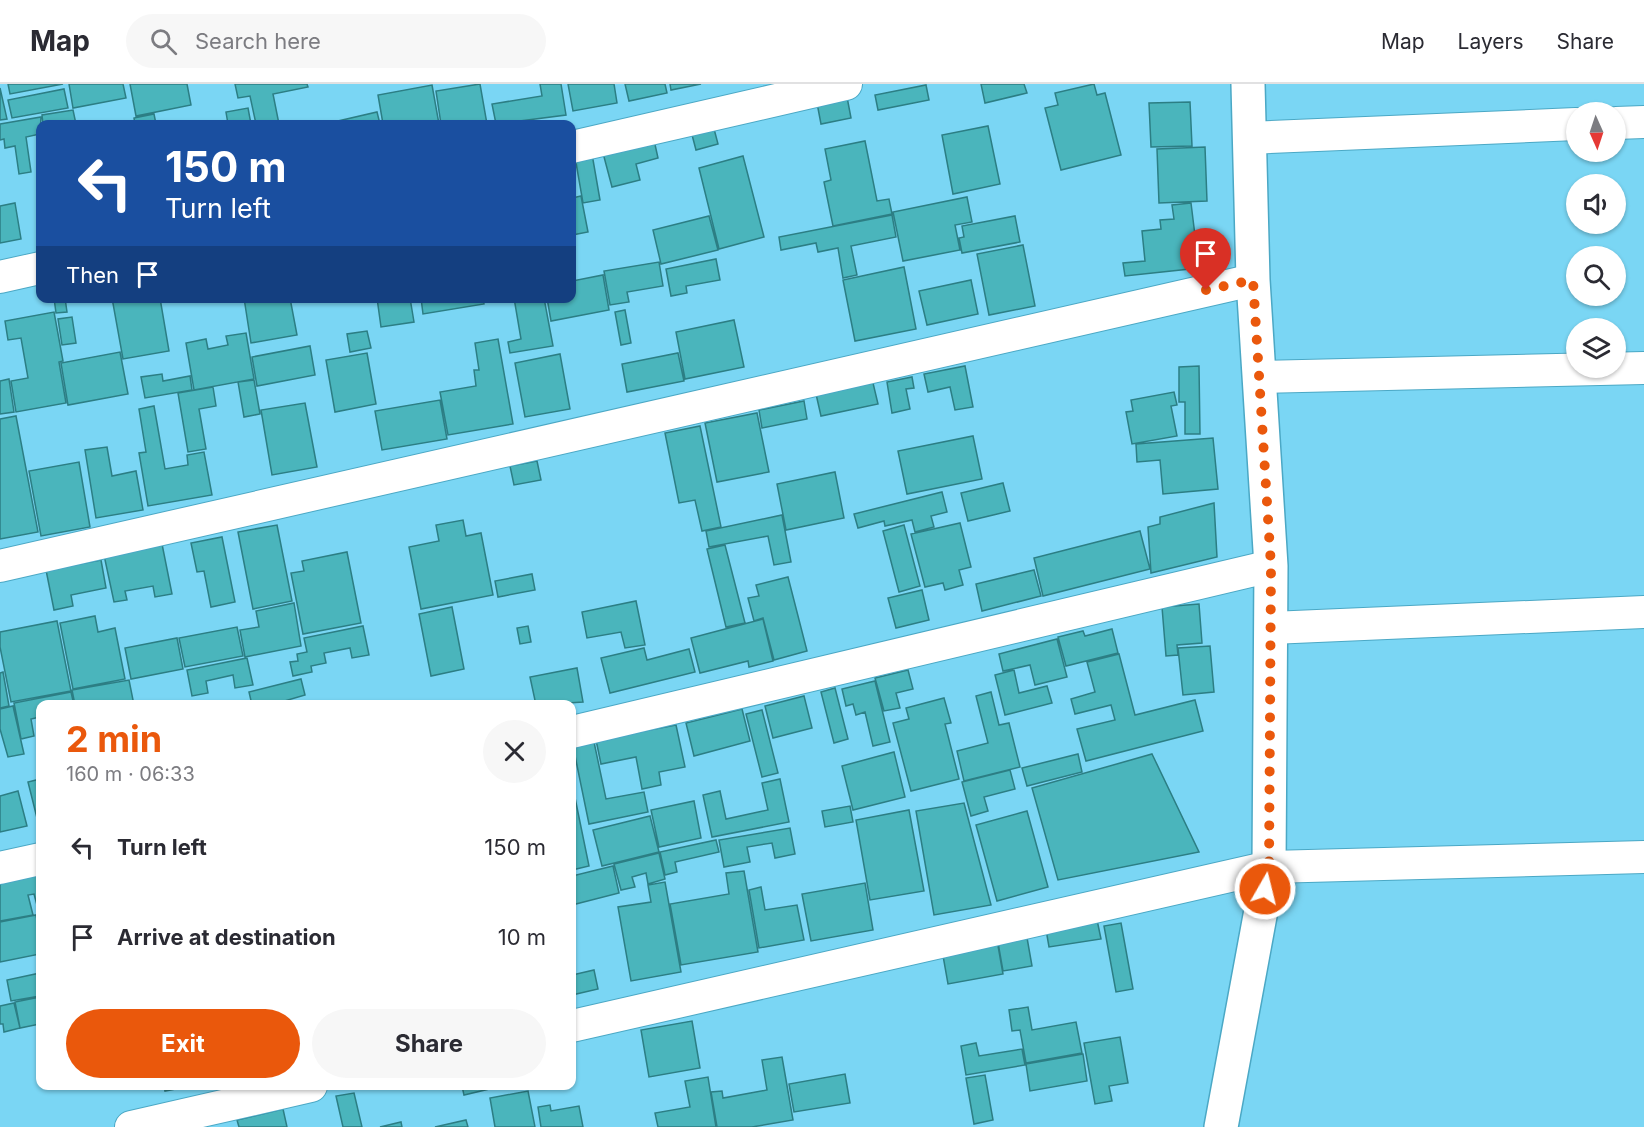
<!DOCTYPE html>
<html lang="en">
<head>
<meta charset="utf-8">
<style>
  :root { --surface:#fff; --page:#f7f7f7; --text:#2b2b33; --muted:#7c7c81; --line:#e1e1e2; --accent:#ea580c }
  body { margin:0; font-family:Inter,sans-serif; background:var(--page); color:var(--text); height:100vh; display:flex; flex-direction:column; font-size:22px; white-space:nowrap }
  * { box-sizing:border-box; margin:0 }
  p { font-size:20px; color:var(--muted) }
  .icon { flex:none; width:33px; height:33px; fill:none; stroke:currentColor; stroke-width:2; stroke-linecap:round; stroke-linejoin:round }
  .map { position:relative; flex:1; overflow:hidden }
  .sheet { position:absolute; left:36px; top:616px; width:540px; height:390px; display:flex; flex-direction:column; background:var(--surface); border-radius:12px; box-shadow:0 2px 4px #0004 }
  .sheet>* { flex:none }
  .guide { position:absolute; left:36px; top:36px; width:540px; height:183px; border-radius:12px; box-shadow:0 2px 4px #0004; background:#1a4fa0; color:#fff; overflow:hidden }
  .needle { width:39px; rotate:177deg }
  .fabs { position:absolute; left:1566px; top:18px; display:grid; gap:12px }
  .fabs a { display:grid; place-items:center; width:60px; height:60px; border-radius:50%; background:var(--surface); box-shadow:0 2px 4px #0004; font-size:30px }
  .pin { position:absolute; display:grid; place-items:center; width:51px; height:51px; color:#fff; margin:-62px -26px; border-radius:50% 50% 50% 0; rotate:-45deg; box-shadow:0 0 6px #0007 }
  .pin .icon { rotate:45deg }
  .me { position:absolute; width:66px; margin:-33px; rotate:8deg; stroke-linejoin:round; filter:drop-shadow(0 0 4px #0008) }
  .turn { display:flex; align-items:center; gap:21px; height:126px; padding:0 30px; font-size:27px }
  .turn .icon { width:78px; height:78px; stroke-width:2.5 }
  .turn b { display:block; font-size:42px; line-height:51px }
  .then { display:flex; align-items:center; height:57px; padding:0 30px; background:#0003; gap:12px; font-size:22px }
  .round { display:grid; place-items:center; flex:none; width:63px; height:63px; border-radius:32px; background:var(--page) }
  .headline { display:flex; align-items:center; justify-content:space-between; height:102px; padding:0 30px }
  h1 { font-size:36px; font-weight:700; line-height:45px; color:var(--accent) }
  .cta { display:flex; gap:12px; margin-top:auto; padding:12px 30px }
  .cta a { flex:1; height:69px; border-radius:36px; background:var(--accent); color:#fff; font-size:24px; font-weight:700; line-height:69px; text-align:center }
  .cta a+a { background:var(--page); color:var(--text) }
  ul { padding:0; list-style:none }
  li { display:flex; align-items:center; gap:18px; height:90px; padding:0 30px }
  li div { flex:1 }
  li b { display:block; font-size:22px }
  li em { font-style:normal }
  header { display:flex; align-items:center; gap:36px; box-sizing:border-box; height:84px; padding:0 30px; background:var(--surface); border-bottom:2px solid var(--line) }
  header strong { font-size:28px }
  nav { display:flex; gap:33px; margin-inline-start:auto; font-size:21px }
  .search { width:420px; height:54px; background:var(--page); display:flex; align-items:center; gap:15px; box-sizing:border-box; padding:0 21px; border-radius:33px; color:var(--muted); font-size:22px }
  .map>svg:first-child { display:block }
  .building { fill:#4ab5bc; stroke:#2c7e84; stroke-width:1.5 }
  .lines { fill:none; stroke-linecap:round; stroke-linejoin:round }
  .minor-casing { stroke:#4ba8c5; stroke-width:34 }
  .major-casing { stroke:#4ba8c5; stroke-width:36 }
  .minor { stroke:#fff; stroke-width:32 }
  .major { stroke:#fff; stroke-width:33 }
  .route { stroke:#ea580c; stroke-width:10; stroke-dasharray:0 18 }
</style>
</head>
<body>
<header>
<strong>Map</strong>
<div class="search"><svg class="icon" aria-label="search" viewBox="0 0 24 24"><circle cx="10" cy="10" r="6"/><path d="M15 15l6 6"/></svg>Search here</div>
<nav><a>Map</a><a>Layers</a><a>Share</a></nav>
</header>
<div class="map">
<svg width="1644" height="1043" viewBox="0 0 1644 1043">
  <rect width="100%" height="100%" fill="#7ad6f4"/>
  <path class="building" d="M8,0h55l-53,10z
    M69,0h54l3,14 -53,10z
    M130,0h57l4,21 -55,11z
    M235,0h72l1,3 -35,7 6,30h-23l-6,-28 -12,2z
    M480,0l7,40h-46l-5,-33z
    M540,0h21l5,31 -70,9 -4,-20 50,-8z
    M568,0h46l3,19 -44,8z
    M625,0h40l2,9 -38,8z
    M670,0h31l-30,6z
    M981,0h43l3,9 -42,10z
    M1094,0l3,11 8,-2 16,62 -60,15 -16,-62 13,-3 -3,-12z
    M432,1l7,39h-56l-5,-29z
    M926,1l3,15 -51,10 -3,-15z
    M0,4l7,31 -7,1z
    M64,5l4,19 -56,10 -4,-18z
    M847,13l4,21 -30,6 -4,-21z
    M1190,18l2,44 -41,1 -2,-44z
    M248,24l3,16h-23l-2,-12z
    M73,26l3,14h-33l-1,-9z
    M377,28l3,12h-55z
    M154,30l2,10h-21l-1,-6z
    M41,33l-1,17 -14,3 5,35 -12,2 -4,-28 -10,2 -1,-9 -4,1v-16z
    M713,41l5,19 -22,6 -5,-19z
    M988,42l12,58 -47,10 -11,-59z
    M654,56l4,18 -22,6 4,16 -28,7 -9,-34z
    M865,57l12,60 12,-2 3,15 -59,12 -9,-44 7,-2 -6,-31z
    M1205,63l2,54 -48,2 -2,-54z
    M592,70l8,46 -17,3 -8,-46z
    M743,72l21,81 -45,12 -20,-81z
    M581,112l7,36 -16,3v-37z
    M967,113l5,25 -17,3 5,25 -57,11 -10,-49z
    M15,119l6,36 -21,4v-37z
    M1191,119l8,65 -74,8 -2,-13 22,-2 -3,-30 19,-2 -1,-9 14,-1 -2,-14z
    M892,131l4,22 -45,9 6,29 -14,3 -5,-30 -20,4 -2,-9 -35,7 -2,-13z
    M709,132l9,34 -57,14 -8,-34z
    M1015,132l5,26 -58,11 -3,-15 5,-1 -2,-11z
    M1023,161l12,61 -46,9 -12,-61z
    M716,175l4,21 -34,6 1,7 -16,3 -5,-27z
    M659,178l4,24 -36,6 2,10 -19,3 -6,-34z
    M904,183l12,62 -61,12 -12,-61z
    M603,191l6,35 -58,11 -4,-23h25v-17z
    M971,196l7,34 -51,11 -8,-34z
    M54,214h11l2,14 -11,1z
    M112,214h48l9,53 -46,8z
    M244,214h46l7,37 -46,8z
    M377,214h33l4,24 -33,5z
    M421,214h62l1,6 -61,10z
    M514,214h30l9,48 -43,7 -2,-11 13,-3z
    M625,226l6,33 -10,2 -6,-33z
    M54,228l9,49 -4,1 7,41 -50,9 -5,-31 17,-3 -7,-40 -13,2 -3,-19z
    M72,233l4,26 -14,2 -4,-26z
    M734,236l10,47 -59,12 -9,-47z
    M367,247l4,17 -21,4 -3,-18z
    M246,249l8,46 -60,11 -8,-47 20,-4 2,10 20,-4 -2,-9z
    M498,255l15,85 -65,11 -8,-43 36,-6 -2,-16h5l-4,-27z
    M310,262l5,29 -58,11 -5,-29z
    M120,268l8,42 -60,11 -7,-42z
    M367,269l9,51 -41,8 -9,-52z
    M678,269l6,28 -57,11 -5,-28z
    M560,270l10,55 -45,8 -10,-54z
    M965,282l8,41 -18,3 -5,-23 -22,5 -4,-18z
    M1199,282l1,68h-15v-32h-6v-35z
    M162,290l1,7 27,-5 2,14 -47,8 -4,-21z
    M912,293l2,11 -8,1 4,20 -18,4 -5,-31z
    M9,295l5,33 -14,2v-33z
    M254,296l6,34 -16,3 -6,-35z
    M873,299l5,21 -57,12 -5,-22z
    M213,303l3,19 -17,3 7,40 -18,3 -10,-59z
    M1174,308l3,13 -6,1 6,30 -45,8 -6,-32 7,-1 -2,-11z
    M440,316l7,39 -65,11 -7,-39z
    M804,317l3,18 -45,9 -3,-18z
    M305,319l12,64 -45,8 -11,-65z
    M154,322l11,63 23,-4 -1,-10 17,-3 8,43 -64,11 -9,-53 7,-1 -7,-43z
    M757,329l12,59 -52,10 -12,-59z
    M16,332l22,116 -38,7v-120z
    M700,342l21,101 -19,4 -7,-31 -16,3 -14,-70z
    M973,352l9,43 -75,15 -9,-43z
    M1213,354l5,51 -55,5 -3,-34 -23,2 -1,-18z
    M107,363l5,29 24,-5 7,39 -47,8 -11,-68z
    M537,377l4,19 -27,5 -4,-19z
    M79,378l11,65 -49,9 -12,-65z
    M835,388l9,46 -58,12 -9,-46z
    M1003,399l7,28 -42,10 -7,-28z
    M942,408l5,20 -16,4 3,11 -19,5 -3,-12 -27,6 -1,-5 -26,7 -4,-14z
    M1214,419l3,54 -66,16 -3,-46 12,-3v-7z
    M782,431l9,47 -17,3 -6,-29 -59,11 -3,-16z
    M463,436l3,16 15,-3 12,62 -72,14 -12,-62 30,-6 -3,-16z
    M960,439l11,44 -12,3 4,15 -18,5 -2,-7 -18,4 -14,-53z
    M277,441l15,76 -39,8 -15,-77z
    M904,441l16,61 -21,6 -16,-61z
    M1140,447l10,38 -107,27 -9,-38z
    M222,453l13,65 -24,5 -7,-36 -7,1 -6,-29z
    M162,460l10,50 -17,3 -2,-11 -28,5 2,9 -13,2 -10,-47z
    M725,461l20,78 -19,4 -19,-78z
    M347,468l14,71 -58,11 -12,-61 13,-2 -2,-10z
    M101,476l5,28 -35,7 2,11 -19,4 -8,-40z
    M1034,486l7,26 -59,15 -6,-27z
    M532,490l3,16 -37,7 -3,-16z
    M788,493l19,74 -33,9 -11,-42 -9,3 -6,-23 11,-2 -3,-11z
    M922,506l7,30 -33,8 -8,-30z
    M636,517l9,44 -20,3 -4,-16 -34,6 -5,-26z
    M294,519l7,43 -56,11 -5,-27 19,-3 -3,-16z
    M1199,520l3,39 -25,2 1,10 -12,1 -4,-49z
    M452,523l12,62 -33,7 -12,-62z
    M95,532l3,16 17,-4 10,51 -52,10 -13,-66z
    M763,535l10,42 -24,6 -1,-6 -48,12 -9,-35z
    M57,537l14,70 -60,11 -11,-55v-15z
    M363,542l6,29 -17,3 -2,-10 -26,5 2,10 -15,3 1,6 -19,4 -3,-14 8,-1 -1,-7 10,-2 -3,-14z
    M528,542l3,16 -11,2 -3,-16z
    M237,543l6,29 -58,11 -6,-29z
    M1112,545l6,24 -52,13 -8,-29 25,-6 2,5z
    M177,554l6,31 -52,10 -6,-31z
    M1057,555l10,38 -32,8 -5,-20 -27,6 -4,-17z
    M1210,562l4,46 -31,3 -5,-47z
    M644,564l3,12 42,-11 6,23 -85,21 -9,-35z
    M1119,570l16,61 60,-15 8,31 -117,30 -9,-32 38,-9 -4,-15 -36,9 -4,-15 24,-7 -8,-30z
    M247,574l6,27 -18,3 -2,-13 -27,6 2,12 -16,3 -5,-26z
    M577,584l6,34 -47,3 -6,-28z
    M908,586l5,19 -17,4 4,15 -16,3 -9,-33z
    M1014,586l5,23 28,-7 5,17 -47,12 -10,-40z
    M3,588l6,34 -9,2v-35z
    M301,595l4,16 -24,7v3h-29l-3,-13z
    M129,596l5,25h-59l-3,-15z
    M875,597l15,61 -17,4 -8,-34 -9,3 -3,-11 -7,2 -4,-17z
    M835,604l13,51 -14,4 -13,-51z
    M71,608l3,13h-34v12l-9,2 3,17 -13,3 -7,-36z
    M991,608l8,33 10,-2 11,44 -56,14 -7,-30 31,-8 -12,-47z
    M804,612l8,32 -39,10 -8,-32z
    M944,614l7,25 -6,1 14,55 -48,12 -18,-68 16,-4 -3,-11z
    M13,622l11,48 -16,3 -8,-28v-20z
    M742,625l8,32 -56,15 -8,-33z
    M762,626l16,63 -16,4 -16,-63z
    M676,641l9,42 -26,5 2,13 -19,4 -6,-32 -35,7 -5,-24z
    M594,658l12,57 38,-7 4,20 -59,12 -16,-78z
    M894,668l11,45 -52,13 -11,-44z
    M1078,670l4,18 -55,14 -5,-18z
    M1152,670l47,98 -141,28 -26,-92z
    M1010,686l5,19 -31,8 4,14 -17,5 -9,-34z
    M40,695v47h-1l-11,-44z
    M780,695l9,43 -77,15 -9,-42 17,-4 6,28 42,-9 -6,-27z
    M573,704l16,78 -17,4v-81z
    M18,707l9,35 -27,6v-36z
    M694,717l7,37 -42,9 -8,-37z
    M964,719l27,102 -57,10 -18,-104z
    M850,722l3,16 -28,5 -3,-16z
    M909,726l15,81 -54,9 -14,-80z
    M1027,727l21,76 -51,14 -21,-76z
    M650,732l9,36 -57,14 -9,-36z
    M790,744l5,26 -20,4 -3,-15 -25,4 3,15 -26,5 -5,-27z
    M716,756l3,12 -44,10 2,10 -12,3 -5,-23z
    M659,769l6,26 -17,5 -2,-11 -14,4 3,10 -14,3 -7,-26z
    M613,782l6,27 -47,12v-29z
    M40,786v46l-6,-22 -6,1 5,20 -33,6v-42z
    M744,787l14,81 -77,13 -11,-61 59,-10 -3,-21z
    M665,798l16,90 -50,9 -13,-74 33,-5 -3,-17z
    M865,799l8,47 -62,11 -9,-47z
    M761,803l4,23 32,-5 7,35 -45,8 -10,-58z
    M36,831l4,19v20l-40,8v-40z
    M1096,831l5,24 -52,8 -4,-23z
    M1121,839l12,66 -17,3 -12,-66z
    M1026,848l6,34 -29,5 -6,-34z
    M997,856l6,34 -55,10 -6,-34z
    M594,886l4,19 -26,6v-20z
    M40,889v23l-29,5 -4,-21z
    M40,913v27l-20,4 -5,-26z
    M14,919l6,25 -16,4 -1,-8h-3v-18z
    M1028,923l4,23 44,-8 6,31 -56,10 -6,-33 -8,1 -3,-21z
    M692,937l8,47 -51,9 -8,-47z
    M1120,953l8,46 -19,3 3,15 -17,3 -11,-61z
    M976,959l3,13 43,-7 3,16 -59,10 -5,-29z
    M1083,970l4,27 -57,10 -4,-27z
    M782,973l11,63 -41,7h-35l-6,-35 11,-1 1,7 44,-8 -5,-30z
    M845,990l5,29 -56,9 -5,-28z
    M985,991l8,45 -19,4 -8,-46z
    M708,993l8,50h-58l-3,-14 35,-6 -5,-26z
    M164,1002h27l-26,5z
    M462,1002h40l-38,9z
    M528,1007l7,36h-40l-5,-29z
    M354,1009l8,34h-19l-7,-31z
    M550,1021l1,6 28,-5 4,21h-42l-3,-20z
    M283,1025l4,18h-48l-2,-7z
    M466,1036l2,7h-33z
    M401,1038l1,5h-22z"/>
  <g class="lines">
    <g class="minor-casing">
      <path id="minor" d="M1616,39l28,-1
        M1249,54l327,-14
        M572,63l274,-63
        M0,193l40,-9
        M1259,293l385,-9
        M0,482l1253,-286
        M1271,544l373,-16
        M572,648l699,-166
        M0,784l40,-9
        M572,942l697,-159 375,-10
        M131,1043l180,-41"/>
    </g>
    <g class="major-casing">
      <path id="major" d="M1221,1043l48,-260 2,-301 -18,-286 -5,-196"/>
    </g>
    <use href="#minor" class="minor"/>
    <use href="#major" class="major"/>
  </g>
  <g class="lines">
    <path class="route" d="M1206,206l47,-10 18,286 -2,301 -4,22"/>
  </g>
</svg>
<div class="fabs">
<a><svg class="needle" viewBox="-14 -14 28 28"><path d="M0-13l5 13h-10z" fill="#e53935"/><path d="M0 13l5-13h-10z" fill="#7c7c81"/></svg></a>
<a><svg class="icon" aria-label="sound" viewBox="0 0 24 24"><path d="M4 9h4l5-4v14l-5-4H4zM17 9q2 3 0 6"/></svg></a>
<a><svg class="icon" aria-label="search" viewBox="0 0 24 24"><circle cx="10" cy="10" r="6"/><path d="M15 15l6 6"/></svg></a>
<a><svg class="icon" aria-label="layers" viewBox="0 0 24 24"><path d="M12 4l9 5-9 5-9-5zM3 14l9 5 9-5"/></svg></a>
</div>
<div class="pin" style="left:1206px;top:206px;background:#d93025"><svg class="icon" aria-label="arrive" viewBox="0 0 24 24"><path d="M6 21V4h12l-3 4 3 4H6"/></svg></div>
<svg class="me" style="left:1265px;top:805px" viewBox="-20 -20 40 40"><circle r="17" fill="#ea580c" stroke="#fff" stroke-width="3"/><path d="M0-11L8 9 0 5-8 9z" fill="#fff"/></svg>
<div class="guide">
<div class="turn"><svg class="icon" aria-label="left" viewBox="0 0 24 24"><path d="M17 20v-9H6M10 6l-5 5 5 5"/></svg><div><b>150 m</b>Turn left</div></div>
<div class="then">Then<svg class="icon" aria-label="arrive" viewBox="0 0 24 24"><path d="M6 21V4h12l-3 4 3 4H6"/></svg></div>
</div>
<section class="sheet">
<div class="headline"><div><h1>2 min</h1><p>160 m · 06:33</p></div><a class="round"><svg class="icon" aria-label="close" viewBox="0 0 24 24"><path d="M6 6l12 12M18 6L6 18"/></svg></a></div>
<ul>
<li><svg class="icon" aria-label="left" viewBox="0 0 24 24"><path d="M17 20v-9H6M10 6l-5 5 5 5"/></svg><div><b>Turn left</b></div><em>150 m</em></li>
<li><svg class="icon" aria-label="arrive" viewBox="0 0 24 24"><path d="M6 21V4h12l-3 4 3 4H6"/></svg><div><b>Arrive at destination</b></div><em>10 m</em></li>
</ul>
<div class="cta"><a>Exit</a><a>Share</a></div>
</section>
</div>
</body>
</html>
